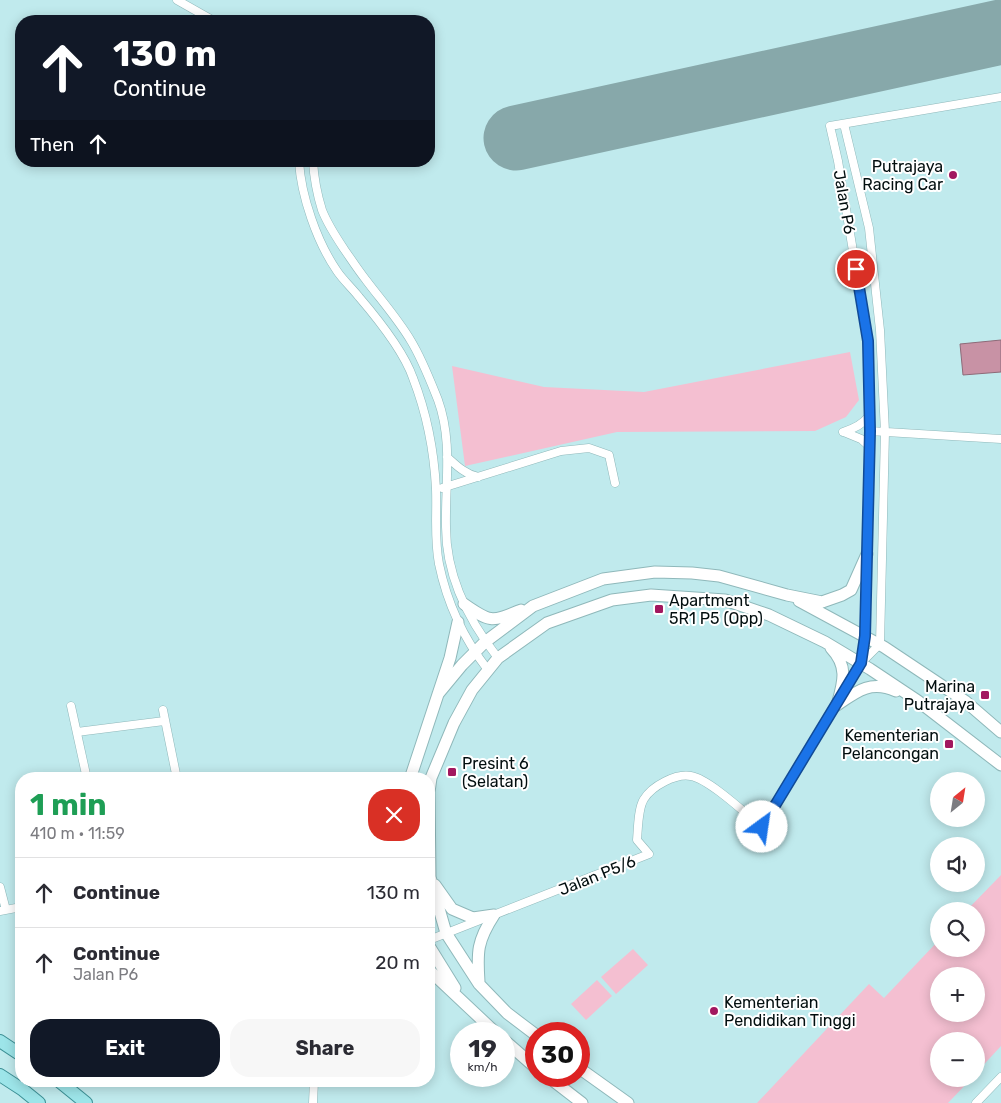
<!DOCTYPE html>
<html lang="en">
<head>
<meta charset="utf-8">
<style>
  :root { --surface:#fff; --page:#f7f7f7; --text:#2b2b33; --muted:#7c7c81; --line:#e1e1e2; --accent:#111827 }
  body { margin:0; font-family:Rubik,sans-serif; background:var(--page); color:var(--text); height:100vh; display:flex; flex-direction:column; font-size:19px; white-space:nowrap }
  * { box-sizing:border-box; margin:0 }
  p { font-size:16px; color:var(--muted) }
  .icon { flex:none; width:28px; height:28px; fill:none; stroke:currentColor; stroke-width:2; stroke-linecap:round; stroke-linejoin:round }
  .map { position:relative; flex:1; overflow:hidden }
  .drawer { position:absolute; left:15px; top:772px; width:420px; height:315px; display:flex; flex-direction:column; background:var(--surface); border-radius:20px; box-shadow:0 2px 12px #0003 }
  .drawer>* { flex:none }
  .hud { position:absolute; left:15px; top:15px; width:420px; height:152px; border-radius:20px; box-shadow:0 2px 12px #0003; background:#111827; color:#fff; overflow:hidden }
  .needle { width:32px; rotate:30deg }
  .controls { position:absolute; left:930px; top:772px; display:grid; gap:10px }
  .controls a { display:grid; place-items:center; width:55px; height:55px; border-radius:50%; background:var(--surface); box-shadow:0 2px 12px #0003; font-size:25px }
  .speed { position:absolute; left:450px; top:1022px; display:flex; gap:10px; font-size:25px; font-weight:700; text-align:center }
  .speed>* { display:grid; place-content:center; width:65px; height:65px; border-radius:50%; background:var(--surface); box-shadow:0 2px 12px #0003; line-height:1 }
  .speed small { font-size:12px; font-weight:400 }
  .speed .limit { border:8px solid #d22; background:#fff; color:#111 }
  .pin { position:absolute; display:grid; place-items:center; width:42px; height:42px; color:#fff; margin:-21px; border:2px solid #fff; border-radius:50%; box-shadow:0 1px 5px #0007 }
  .me { position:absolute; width:55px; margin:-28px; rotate:31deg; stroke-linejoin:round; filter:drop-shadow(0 0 4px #0008) }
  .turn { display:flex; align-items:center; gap:18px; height:105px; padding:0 15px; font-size:22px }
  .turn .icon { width:65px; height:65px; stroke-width:2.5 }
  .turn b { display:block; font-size:35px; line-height:42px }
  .then { display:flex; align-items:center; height:48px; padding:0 15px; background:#0003; gap:10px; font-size:19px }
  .round { display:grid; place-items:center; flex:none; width:52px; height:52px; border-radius:20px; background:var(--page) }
  .overview { display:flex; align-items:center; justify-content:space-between; height:85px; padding:0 15px }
  h1 { font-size:30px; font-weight:700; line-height:38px; color:#1e9e55 }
  .primary-button { display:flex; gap:10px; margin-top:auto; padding:10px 15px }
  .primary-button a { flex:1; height:58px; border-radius:20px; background:var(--accent); color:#fff; font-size:20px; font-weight:700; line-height:58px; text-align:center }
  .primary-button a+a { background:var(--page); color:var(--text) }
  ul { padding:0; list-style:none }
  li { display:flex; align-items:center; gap:15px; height:70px; padding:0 15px; border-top:1px solid var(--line) }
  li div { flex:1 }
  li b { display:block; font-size:19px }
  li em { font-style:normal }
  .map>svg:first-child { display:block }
  .green { fill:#f4bfd1; fill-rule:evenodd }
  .water { fill:#c892a5; stroke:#8d6a78 }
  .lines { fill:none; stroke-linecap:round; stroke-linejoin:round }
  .runway { stroke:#87a8aa; stroke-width:65 }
  .street-casing { stroke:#8fb8ba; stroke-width:9 }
  .secondary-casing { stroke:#8fb8ba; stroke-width:13 }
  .primary-casing { stroke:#3c8f94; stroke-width:14 }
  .street { stroke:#fff; stroke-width:8 }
  .secondary { stroke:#fff; stroke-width:11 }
  .primary { stroke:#9de5e9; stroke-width:12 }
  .route-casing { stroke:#114b97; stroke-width:12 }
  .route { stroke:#1a73e8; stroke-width:9 }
  .poi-dot { fill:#a2175f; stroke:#fff; stroke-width:2 }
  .labels { text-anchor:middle; stroke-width:4; stroke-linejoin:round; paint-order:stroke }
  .poi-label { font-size:16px; fill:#020e0f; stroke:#fff; text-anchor:end }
  .street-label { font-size:16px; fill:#020e0f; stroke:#fff }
</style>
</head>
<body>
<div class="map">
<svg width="1001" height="1103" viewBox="0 0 1001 1103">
  <rect width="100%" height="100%" fill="#c0eaed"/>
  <path class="green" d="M850,352l9,48 -13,17 -31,14 -198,1 -152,34 -13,-100 92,21 100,5z
    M1001,875v171l-25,27v-32h-37v38h32l-23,24h-191l112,-119 15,14 55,-58v9h37v-38h-10zM939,976h37v38h-37z
    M633,949l15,16 -32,29 -15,-17z
    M597,980l15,16 -26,24 -15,-16z"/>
  <path class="water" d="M1001,340v32l-38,3 -3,-31z"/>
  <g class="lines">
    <path class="runway" d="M516,138l485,-106"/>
    <g class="street-casing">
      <path id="street" d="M177,0l37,21
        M299,161c2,35 18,81 38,110 6,9 15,17 22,26 18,21 45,55 54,81 14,36 21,72 23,111 1,25 -2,50 3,75 8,39 25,75 49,106
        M313,161c1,17 4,33 9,49 5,13 14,27 22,39 7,10 14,21 22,31 15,20 32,39 45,61 11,18 19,39 27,59 15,41 7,84 8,127 0,49 23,94 52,131
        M870,431l131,8
        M843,432c10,-3 20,-8 26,-16
        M844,432l17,7 9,8
        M447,457c10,9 18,17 31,20
        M442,488l119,-37 28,-3 20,7 6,28
        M861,663l4,-26 1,-14 4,-192 -2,-90 -30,-180 -8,-35 171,-29
        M71,706l16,73
        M163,710l14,69
        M77,732l87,-11
        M0,887l6,23
        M0,911l21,-4
        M491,916l158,-62 -12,-14c1,-11 1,-32 7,-41 8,-13 32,-26 47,-23 18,3 55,38 71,51l99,-164 19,-19 5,-212 -5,-102 -11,-102 -25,-104
        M429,940l51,-20
        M313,1103l1,-22
        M976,1103l25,-26"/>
    </g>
    <g class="secondary-casing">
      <path id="secondary" d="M799,601l85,46 81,54 36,31
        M464,604c27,19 27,18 57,6
        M831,648c18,19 12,35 6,57
        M438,694l24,-29 23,-23 48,-36 70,-27 52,-7 37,1 27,3 68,19 35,7 20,-7 9,-5 16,-36
        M837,705c20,-14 34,-25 59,-14
        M410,779l40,-121 8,-36
        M435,885l17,24 21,9 21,-3
        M429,946l26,42
        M429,970l68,64
        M479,982c-2,-30 -2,-41 15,-67
        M536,1035l-29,-22 -28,-29 -33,-51 -16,-56 -1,-85 2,-14 23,-55 18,-33 26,-32 49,-35 65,-23 39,-5 74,5 44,15 56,27 45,27 48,32 83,64
        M504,1040l32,28
        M579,1068l49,35
        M547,1076l35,27"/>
    </g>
    <g class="primary-casing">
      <path id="primary" d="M0,1041l21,14
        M0,1075l23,15 16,13
        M59,1081l27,22"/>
    </g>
    <use href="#street" class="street"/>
    <use href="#secondary" class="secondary"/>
    <use href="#primary" class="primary"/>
  </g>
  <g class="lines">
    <g class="route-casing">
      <path id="route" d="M762,827l99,-164 4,-27 5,-205 -2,-90 -12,-72"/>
    </g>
    <use href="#route" class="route"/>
  </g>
  <g class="poi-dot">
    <circle cx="953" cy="175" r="5"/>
    <rect x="654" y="604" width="10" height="10" rx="2.5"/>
    <rect x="980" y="690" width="10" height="10" rx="2.5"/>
    <rect x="944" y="739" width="10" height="10" rx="2.5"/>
    <rect x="447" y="767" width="10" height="10" rx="2.5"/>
    <circle cx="714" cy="1011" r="5"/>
  </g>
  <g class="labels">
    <g class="poi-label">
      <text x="943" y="172">Putrajaya<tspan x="943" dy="18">Racing Car</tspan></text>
      <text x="669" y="606" text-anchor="start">Apartment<tspan x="669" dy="18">5R1 P5 (Opp)</tspan></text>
      <text x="975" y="692">Marina<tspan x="975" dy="18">Putrajaya</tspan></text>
      <text x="939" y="741">Kementerian<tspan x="939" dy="18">Pelancongan</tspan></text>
      <text x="462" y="769" text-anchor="start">Presint 6<tspan x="462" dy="18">(Selatan)</tspan></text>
      <text x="724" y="1008" text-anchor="start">Kementerian<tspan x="724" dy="18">Pendidikan Tinggi</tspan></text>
    </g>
    <g class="street-label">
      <text transform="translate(845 202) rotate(80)" y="6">Jalan P6</text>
      <text transform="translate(597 875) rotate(-22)" y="6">Jalan P5/6</text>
    </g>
  </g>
</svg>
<div class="controls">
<a><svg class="needle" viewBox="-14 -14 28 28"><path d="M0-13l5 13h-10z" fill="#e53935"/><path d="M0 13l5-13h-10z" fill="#7c7c81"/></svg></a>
<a><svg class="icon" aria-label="sound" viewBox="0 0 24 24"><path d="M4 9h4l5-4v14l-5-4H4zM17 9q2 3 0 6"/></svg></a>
<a><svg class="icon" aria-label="search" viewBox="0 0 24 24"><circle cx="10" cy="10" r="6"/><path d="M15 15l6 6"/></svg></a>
<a>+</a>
<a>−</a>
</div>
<div class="speed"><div>19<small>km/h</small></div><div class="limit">30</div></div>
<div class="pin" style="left:856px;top:269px;background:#d93025"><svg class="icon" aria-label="arrive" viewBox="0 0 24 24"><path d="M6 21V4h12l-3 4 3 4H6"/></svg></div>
<svg class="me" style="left:762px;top:827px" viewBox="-20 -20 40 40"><circle r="19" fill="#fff"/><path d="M0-13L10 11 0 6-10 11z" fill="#1a73e8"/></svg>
<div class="hud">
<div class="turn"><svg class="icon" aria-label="ahead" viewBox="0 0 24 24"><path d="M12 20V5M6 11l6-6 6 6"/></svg><div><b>130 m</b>Continue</div></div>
<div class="then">Then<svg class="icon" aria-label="ahead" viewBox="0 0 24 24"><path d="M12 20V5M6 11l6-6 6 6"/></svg></div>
</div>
<section class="drawer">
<div class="overview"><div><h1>1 min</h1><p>410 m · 11:59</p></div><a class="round" style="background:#d93025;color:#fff"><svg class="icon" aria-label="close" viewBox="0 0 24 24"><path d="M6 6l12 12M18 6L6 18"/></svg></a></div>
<ul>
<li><svg class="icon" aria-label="ahead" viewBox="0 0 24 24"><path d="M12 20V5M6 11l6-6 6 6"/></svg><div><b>Continue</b></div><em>130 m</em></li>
<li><svg class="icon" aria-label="ahead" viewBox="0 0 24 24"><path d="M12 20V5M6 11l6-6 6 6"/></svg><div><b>Continue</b><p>Jalan P6</p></div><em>20 m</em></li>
</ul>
<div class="primary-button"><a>Exit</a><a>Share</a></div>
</section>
</div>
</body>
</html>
